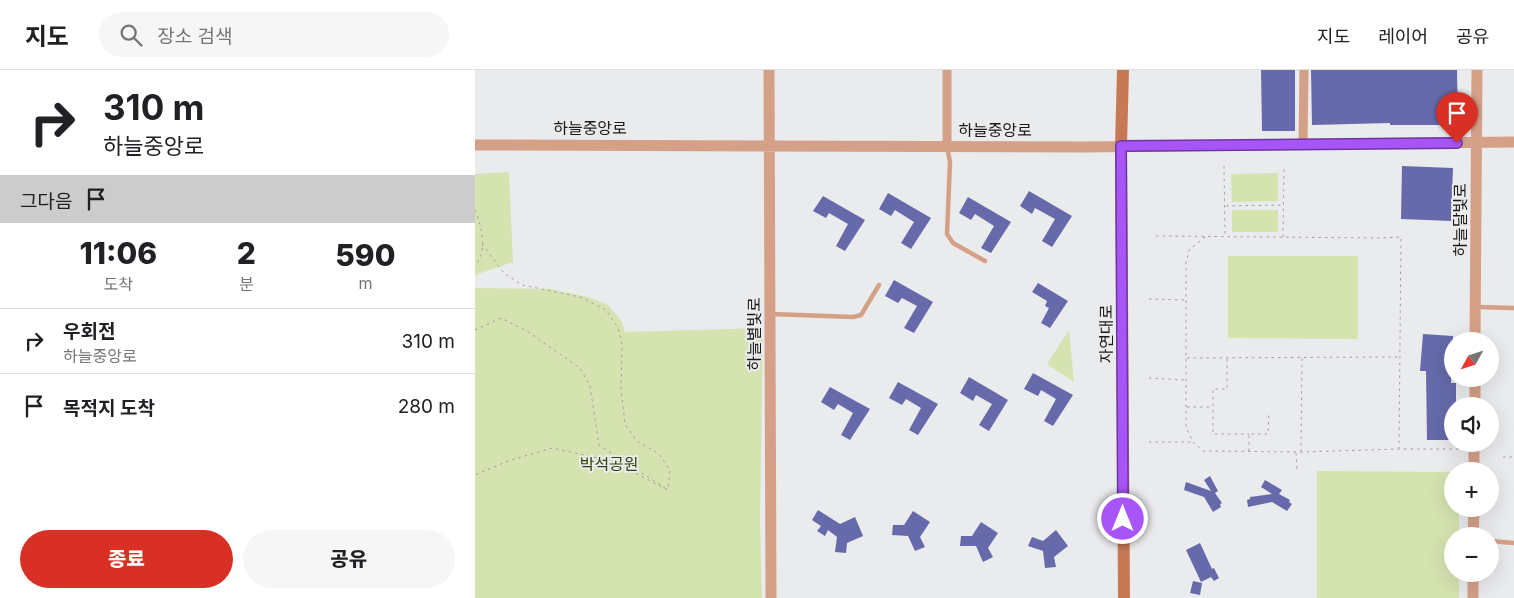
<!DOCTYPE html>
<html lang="ko">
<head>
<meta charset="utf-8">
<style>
  :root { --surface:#fff; --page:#f6f6f6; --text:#202124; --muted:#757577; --line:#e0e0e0; --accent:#d93025 }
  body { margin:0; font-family:Inter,"Noto Sans KR",sans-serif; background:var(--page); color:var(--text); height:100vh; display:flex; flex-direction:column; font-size:19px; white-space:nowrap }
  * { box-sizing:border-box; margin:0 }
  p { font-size:16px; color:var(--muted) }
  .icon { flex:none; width:28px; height:28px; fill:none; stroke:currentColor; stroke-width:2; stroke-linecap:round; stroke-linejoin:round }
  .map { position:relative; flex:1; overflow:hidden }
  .side { display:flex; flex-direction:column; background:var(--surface); width:475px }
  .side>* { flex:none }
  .hud { background:#fff; color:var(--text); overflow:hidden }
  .needle { width:32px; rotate:230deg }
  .controls { position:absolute; left:969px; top:262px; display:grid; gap:10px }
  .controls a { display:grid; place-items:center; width:55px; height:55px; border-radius:50%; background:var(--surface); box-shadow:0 5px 20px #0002; font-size:25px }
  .pin { position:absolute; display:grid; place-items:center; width:42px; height:42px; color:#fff; margin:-51px -21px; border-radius:50% 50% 50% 0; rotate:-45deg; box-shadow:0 0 5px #0007 }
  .pin .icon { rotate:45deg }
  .me { position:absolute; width:55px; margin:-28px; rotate:0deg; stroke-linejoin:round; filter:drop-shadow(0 0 4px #0008) }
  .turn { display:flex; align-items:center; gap:18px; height:105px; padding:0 20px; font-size:22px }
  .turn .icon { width:65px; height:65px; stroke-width:2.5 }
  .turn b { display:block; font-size:35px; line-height:42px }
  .then { display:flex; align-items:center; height:48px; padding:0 20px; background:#0003; gap:10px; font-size:19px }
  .eta { display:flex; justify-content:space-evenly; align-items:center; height:85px; text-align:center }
  .eta b { font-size:30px; font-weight:800; line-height:35px }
  .action { display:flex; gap:10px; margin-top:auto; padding:10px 20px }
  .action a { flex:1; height:58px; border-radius:30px; background:var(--accent); color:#fff; font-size:20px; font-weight:800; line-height:58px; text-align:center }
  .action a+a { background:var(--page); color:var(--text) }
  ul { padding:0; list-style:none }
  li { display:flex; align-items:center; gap:15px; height:65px; padding:0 20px; border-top:1px solid var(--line) }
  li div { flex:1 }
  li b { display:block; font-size:19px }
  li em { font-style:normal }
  header { display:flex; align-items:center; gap:30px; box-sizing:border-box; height:70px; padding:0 25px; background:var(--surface); border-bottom:1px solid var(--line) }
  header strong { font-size:24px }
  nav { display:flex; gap:28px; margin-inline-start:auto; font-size:18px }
  .search { width:350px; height:45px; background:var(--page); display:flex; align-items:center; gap:12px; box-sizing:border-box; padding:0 18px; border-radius:28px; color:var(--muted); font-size:19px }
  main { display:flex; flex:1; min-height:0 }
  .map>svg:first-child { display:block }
  .green { fill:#d5e3b0 }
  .building { fill:#666aab }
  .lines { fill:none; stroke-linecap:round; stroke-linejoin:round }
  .path { stroke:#9f9fa1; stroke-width:1; stroke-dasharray:2.5 4; stroke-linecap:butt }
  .service { stroke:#d5a088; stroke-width:4.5 }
  .minor { stroke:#d5a088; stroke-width:9 }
  .tertiary { stroke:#d5a088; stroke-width:11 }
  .secondary { stroke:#c77956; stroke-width:12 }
  .route-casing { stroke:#6d37a1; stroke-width:12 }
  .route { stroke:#a855f7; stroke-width:9 }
  .labels { text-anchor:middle; stroke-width:4; stroke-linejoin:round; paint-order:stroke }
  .street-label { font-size:16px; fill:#19191a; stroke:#eaebed }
  .park-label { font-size:16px; fill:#374209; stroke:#eaebed }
</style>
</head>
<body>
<header>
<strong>지도</strong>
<div class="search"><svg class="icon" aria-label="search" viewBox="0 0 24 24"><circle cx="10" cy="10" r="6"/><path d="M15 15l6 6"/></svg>장소 검색</div>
<nav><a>지도</a><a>레이어</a><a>공유</a></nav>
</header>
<main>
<section class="side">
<div class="hud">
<div class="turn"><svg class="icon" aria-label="right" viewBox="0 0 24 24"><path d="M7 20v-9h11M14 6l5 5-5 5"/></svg><div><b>310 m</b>하늘중앙로</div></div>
<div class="then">그다음<svg class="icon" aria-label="arrive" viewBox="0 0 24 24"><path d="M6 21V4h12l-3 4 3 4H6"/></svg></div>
</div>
<div class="eta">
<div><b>11:06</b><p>도착</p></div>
<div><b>2</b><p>분</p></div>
<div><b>590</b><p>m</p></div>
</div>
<ul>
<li><svg class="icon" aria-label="right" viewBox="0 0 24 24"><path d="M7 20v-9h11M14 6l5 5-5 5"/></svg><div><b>우회전</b><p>하늘중앙로</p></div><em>310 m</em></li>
<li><svg class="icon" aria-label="arrive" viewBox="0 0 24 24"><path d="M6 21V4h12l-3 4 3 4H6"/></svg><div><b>목적지 도착</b></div><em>280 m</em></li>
</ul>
<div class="action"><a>종료</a><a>공유</a></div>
</section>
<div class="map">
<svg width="1039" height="528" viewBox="0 0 1039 528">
  <rect width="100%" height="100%" fill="#eaebed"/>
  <path class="green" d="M34,102l4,90 -38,13v-101z
    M803,103v28l-46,1 -1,-28z
    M757,140h46v22h-46z
    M753,186h130v83l-130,-1z
    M0,218l75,1 38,8 20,8 14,17 3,10 138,-4 -3,190 2,80h-287z
    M594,260l5,52 -27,-18z
    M842,401l135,1 1,37h6v27h-6v38h6v24h-142z"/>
  <path class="building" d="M786,0h34v61h-33z
    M836,0h146l1,55h-68v-2l-78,2z
    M927,96l51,2 -2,53 -50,-2z
    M554,121l43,25 -20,31 -10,-6 13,-22 -20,-11 -3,6 -12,-8z
    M413,123l43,25 -20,31 -10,-6 13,-21 -19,-12 -4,6 -12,-7z
    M348,126l42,24 -20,31 -9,-5 12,-22 -19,-11 -3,5 -13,-7z
    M493,127l43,25 -20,31 -10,-5 13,-22 -19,-12 -4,6 -12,-7z
    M419,210l39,22 -19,31 -10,-5 13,-22 -15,-8 -4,5 -13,-7z
    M563,213l30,18 -18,27 -9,-5 8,-15 -4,-2 2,-5 -15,-9z
    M948,264l30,2 -2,47h5v23h-3v34h-26l-1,-69h-6z
    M558,303l40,22 -20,31 -9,-5 12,-22 -15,-9 -3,6 -14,-7z
    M494,307l39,23 -19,31 -10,-6 13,-21 -16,-9 -3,6 -13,-8z
    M423,312l40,22 -20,31 -9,-5 12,-22 -15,-9 -4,6 -13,-7z
    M355,317l40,22 -20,31 -9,-5 12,-22 -15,-9 -4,6 -13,-8z
    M735,406l8,15 -3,2 7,10 -2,1 1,3 -8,5 -9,-15 -20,-7 2,-8 25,9 -7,-11z
    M790,410l17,10 -3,4 11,6 -1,2 3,2 -5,7 -15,-9 -24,5 -1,-7 3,-1v-2l22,-3 -11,-7z
    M343,440l22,14 15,-7 8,19 -16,7 -1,10 -11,-1 2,-15 -9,-7 -3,6 -8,-5 4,-5 -9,-6z
    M438,441l17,11 -10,15 5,10 -10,4 -7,-15 -16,-1 1,-10h11z
    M506,452l17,11 -10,15 5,9 -10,5 -7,-16h-16l1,-10h11z
    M581,460l12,16 -14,11 2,10 -11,1 -2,-17 -15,-5 4,-9 11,4z
    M725,473l12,26 2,-1 5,10 -5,3 -3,-4 -10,5 -15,-32z
    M718,511l9,2 -2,12 -10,-2z"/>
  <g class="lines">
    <path class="path" d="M749,96l1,70
      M751,136l57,-1
      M0,140c7,18 13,40 0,56
      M681,166l226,2 19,-1 -2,211
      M730,167l-16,13 -3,13v164l7,15 10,9 98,1 98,-3h63
      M808,167l1,-69
      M7,174l22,29 18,12 58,12 26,13 12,18 4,16 -1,45 4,35 12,17 22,13 11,16 -2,19
      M674,229l37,1
      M0,260l26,-12 26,13 53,37 10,18 9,59 69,45 -56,-29 -60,-13 -44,13 -33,14
      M712,288l211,-1
      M752,289v30h-14v45h36
      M674,308l37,2
      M712,337h26
      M674,372h43
      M774,381v-17h19l1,-21
      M826,382l1,-94
      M821,383l1,17
      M1028,387h11"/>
    <path class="service" d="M472,77l3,15 -3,72 6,9 32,18
      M1002,237l37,1
      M296,244l82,3 8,-2 18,-30
      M1015,471l24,2"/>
    <path class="minor" d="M472,0v76
      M828,74l1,-74"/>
    <path class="tertiary" d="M294,0l2,528
      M0,75l611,2 428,-5
      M1000,271l2,-271
      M1000,336v-27
      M999,401v-27
      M998,466l1,-27
      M998,528v-24"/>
    <path class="secondary" d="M648,0l-2,76 3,452"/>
  </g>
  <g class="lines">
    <g class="route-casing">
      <path id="route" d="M648,449l-2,-373 336,-3"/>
    </g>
    <use href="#route" class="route"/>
  </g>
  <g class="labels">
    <g class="street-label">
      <text x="115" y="64">하늘중앙로</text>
      <text x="520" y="66">하늘중앙로</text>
      <text transform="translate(985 150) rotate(-90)" y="6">하늘달빛로</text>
      <text transform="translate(279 264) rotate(-90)" y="6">하늘별빛로</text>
      <text transform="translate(631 264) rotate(-90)" y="6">자연대로</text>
    </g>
    <g class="park-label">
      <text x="134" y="400">박석공원</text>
    </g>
  </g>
</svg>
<div class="controls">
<a><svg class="needle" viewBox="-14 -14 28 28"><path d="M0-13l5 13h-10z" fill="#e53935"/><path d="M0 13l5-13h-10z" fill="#757577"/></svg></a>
<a><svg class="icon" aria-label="sound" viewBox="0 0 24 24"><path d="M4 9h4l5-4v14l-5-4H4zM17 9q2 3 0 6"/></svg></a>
<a>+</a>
<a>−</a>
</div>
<div class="pin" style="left:982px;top:73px;background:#d93025"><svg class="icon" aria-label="arrive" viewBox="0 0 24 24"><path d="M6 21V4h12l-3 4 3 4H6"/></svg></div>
<svg class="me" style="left:648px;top:449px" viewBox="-20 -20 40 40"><circle r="17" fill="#a855f7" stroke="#fff" stroke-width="3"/><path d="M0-11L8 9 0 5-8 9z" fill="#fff"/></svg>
</div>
</main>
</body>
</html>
